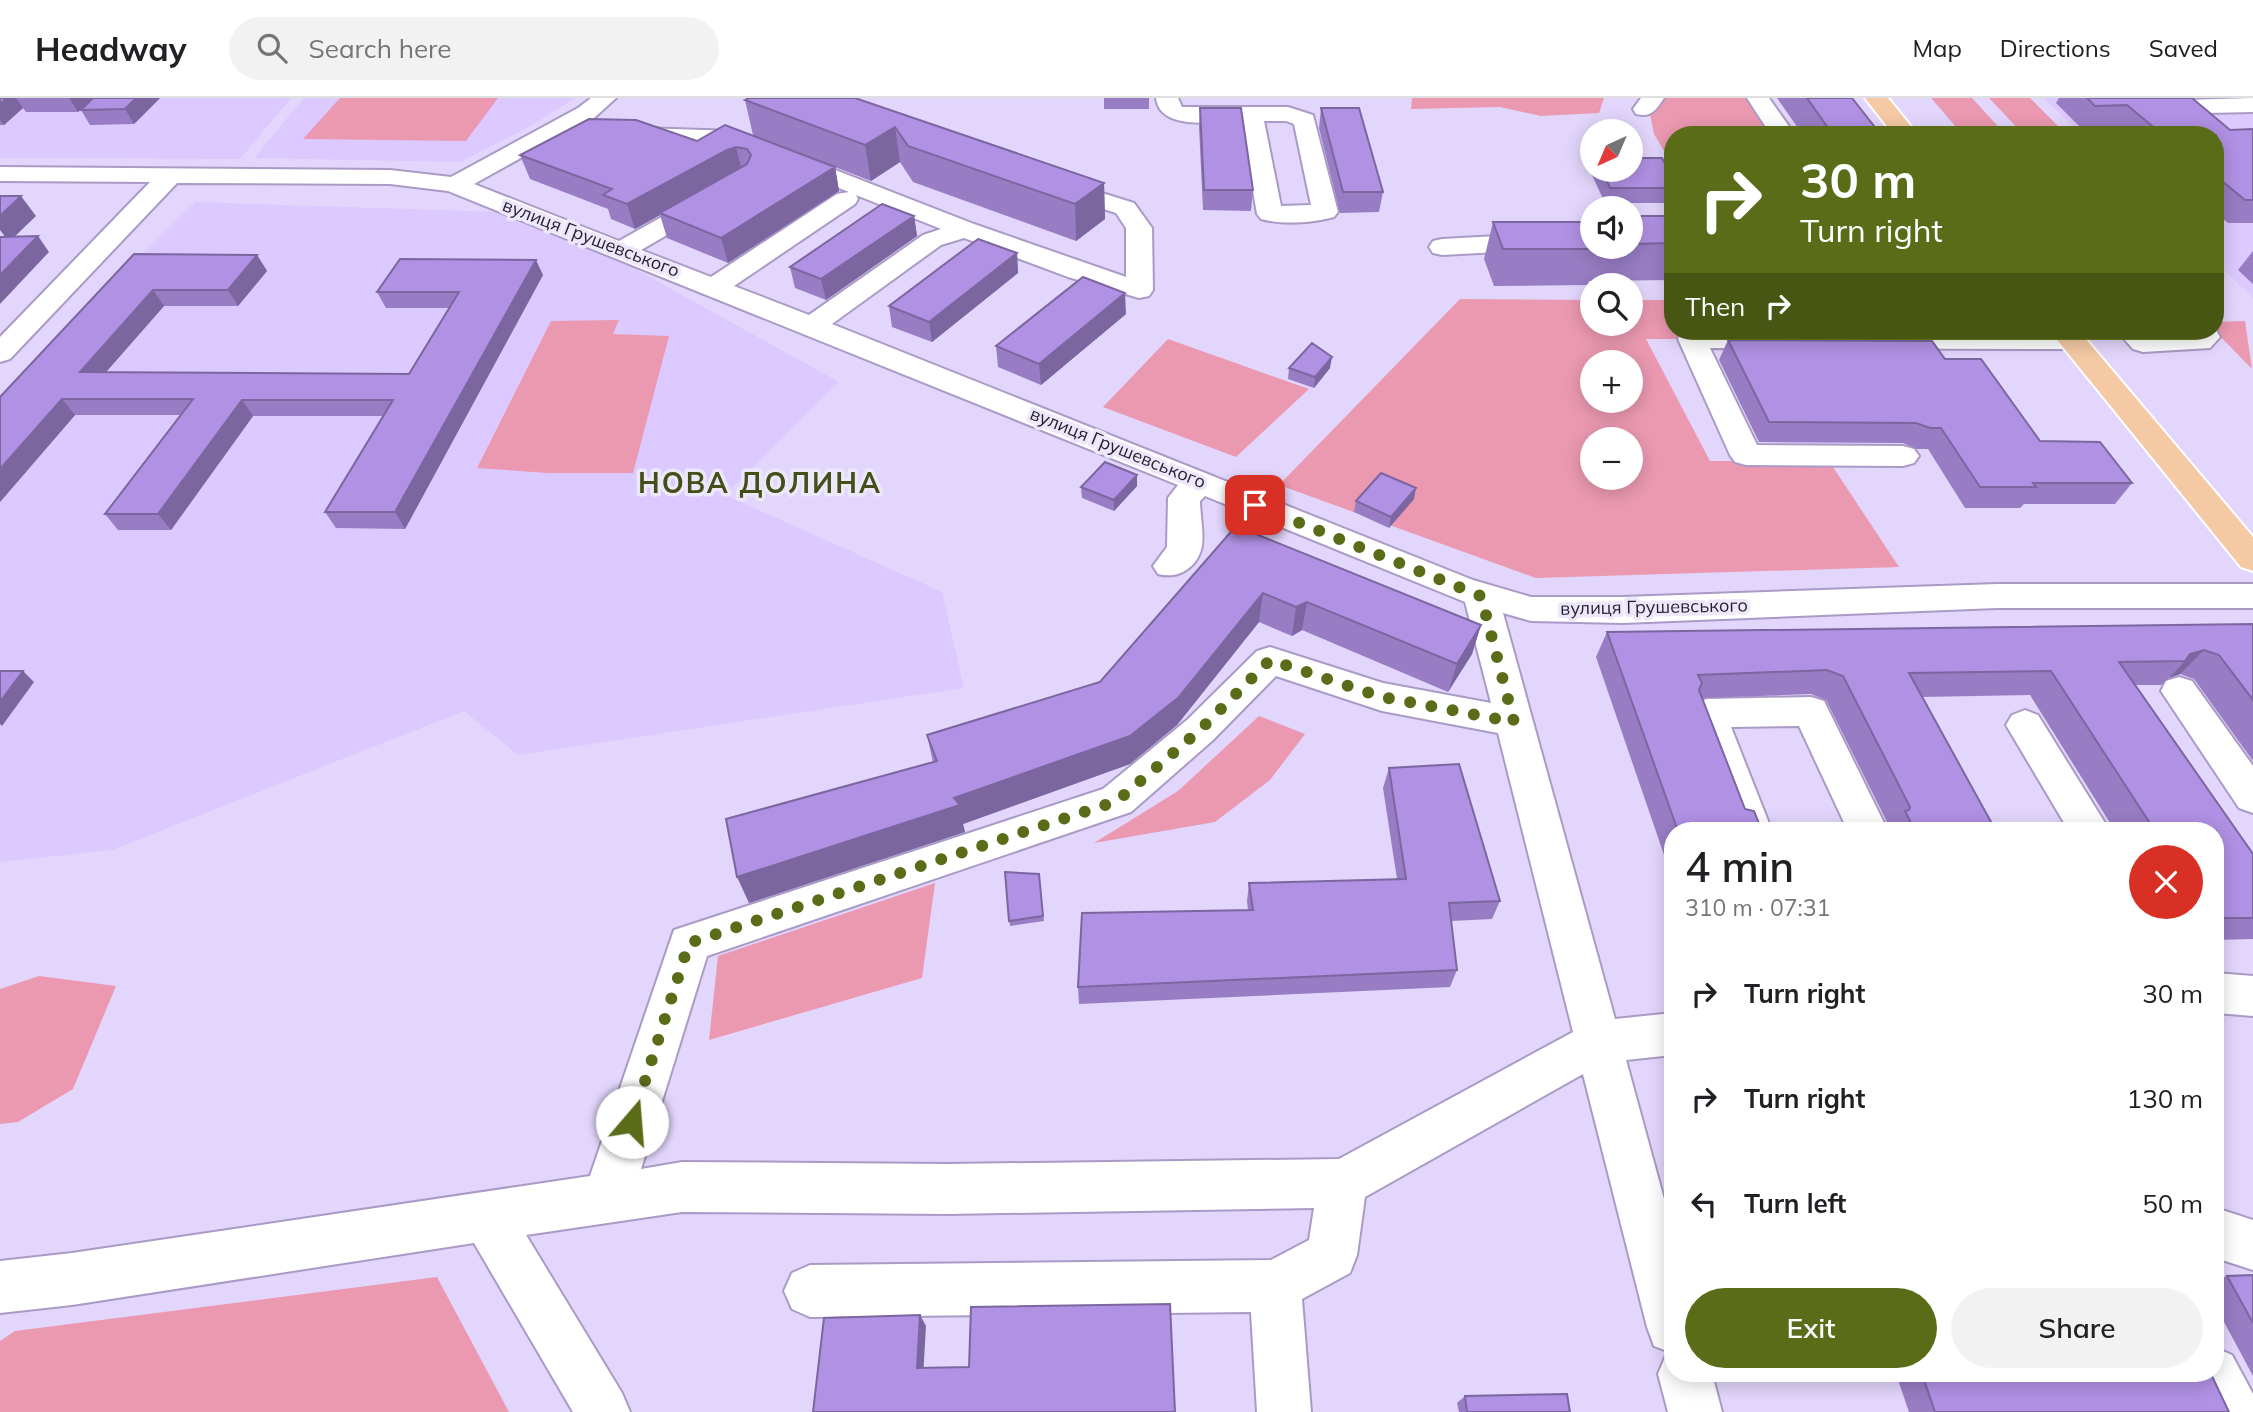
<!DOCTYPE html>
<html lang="en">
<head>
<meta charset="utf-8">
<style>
  :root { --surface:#fff; --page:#f2f2f2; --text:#202124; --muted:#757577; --line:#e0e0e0; --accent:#5b6c19 }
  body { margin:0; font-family:Mulish,sans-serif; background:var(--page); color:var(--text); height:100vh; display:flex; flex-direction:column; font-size:26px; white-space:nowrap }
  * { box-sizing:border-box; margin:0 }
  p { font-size:23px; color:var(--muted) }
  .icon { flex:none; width:38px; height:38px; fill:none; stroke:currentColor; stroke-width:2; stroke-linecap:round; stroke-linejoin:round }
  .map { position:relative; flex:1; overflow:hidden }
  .drawer { position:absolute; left:1664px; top:724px; width:560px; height:560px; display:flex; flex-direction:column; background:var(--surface); border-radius:28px; box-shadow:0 4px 18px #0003 }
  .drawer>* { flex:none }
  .banner { position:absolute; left:1664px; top:28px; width:560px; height:214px; border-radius:28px; box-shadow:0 4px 18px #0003; background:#5b6c19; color:#fff; overflow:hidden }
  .needle { width:46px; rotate:224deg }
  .controls { position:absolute; left:1580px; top:21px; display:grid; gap:14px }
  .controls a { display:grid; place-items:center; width:63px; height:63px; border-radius:50%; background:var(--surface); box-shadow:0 4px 18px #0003; font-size:35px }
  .pin { position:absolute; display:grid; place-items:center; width:60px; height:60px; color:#fff; margin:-30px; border-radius:14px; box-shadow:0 4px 10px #0006 }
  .me { position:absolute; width:77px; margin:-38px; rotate:18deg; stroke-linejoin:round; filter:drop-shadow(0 0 5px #0008) }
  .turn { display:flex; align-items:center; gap:24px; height:147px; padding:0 21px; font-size:32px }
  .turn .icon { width:91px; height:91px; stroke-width:2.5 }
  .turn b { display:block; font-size:49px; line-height:60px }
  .then { display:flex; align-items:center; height:66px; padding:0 21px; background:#0003; gap:14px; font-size:26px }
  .round { display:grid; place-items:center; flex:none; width:74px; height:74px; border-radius:37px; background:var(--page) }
  .summary { display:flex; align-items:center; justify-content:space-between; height:119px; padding:0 21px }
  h1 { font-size:42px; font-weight:600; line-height:52px }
  .cta { display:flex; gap:14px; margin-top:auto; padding:14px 21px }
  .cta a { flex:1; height:80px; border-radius:42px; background:var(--accent); color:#fff; font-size:28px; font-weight:600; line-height:80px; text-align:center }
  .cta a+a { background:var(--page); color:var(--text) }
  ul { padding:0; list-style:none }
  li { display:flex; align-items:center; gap:21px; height:105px; padding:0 21px }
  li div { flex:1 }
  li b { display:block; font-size:26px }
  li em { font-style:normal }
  header { display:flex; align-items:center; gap:42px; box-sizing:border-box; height:98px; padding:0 35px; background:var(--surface); border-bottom:2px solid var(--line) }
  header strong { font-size:33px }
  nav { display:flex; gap:38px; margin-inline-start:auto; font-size:24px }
  .search { width:490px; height:63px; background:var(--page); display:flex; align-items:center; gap:18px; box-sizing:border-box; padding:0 24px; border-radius:38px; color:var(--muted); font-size:26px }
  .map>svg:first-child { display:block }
  .built { fill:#dcc9ff }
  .green { fill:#eb99b1; fill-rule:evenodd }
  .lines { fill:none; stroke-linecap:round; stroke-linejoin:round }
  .minor-casing { stroke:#aa9ac6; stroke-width:4 }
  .major-casing { stroke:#fff; stroke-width:4 }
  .minor { fill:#fff; fill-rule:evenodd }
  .major { fill:#f4c9a4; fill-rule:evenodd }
  .wall { fill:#987dc4 }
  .shaded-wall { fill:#7c66a0 }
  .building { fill:#b191e4; stroke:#7c66a0; stroke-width:2 }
  .route { stroke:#5b6c19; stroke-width:12; stroke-dasharray:0 21.6 }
  .labels { text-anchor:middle; stroke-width:7; stroke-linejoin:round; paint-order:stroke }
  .far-street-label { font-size:18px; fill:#231d2e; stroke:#ede7fa }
  .district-label { font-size:28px; font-weight:bold; letter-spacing:2px; fill:#434f18; stroke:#ede7fa }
</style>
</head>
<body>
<header>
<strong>Headway</strong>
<div class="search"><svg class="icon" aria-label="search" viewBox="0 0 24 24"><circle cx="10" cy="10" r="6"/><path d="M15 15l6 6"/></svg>Search here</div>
<nav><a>Map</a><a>Directions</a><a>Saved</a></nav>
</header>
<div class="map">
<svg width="2253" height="1314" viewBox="0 0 2253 1314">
  <rect width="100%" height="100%" fill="#e3d6fc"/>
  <path class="built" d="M0,0h291l-51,61 -240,-1z
    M304,0h271l-41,26 -73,38 -207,-4z
    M2044,0h209v200l-37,-36v-127h-134z
    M195,104l339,11 305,169 -114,113 217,97 22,96 -446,67 -54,-44 -352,139 -112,12v-464z"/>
  <path class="green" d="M340,0h158l-32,43 -163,-2z
    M1412,0h192l-5,15 -58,3 -41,-9 -89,2z
    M1653,0h91l19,7 20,30h-110v31l-19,-32 -6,-29z
    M1931,0h41l34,37h-43z
    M1989,0h41l37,37h-43z
    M1460,201l132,1v24h39v-24h42v31h351l7,8h-385l64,122h119l70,106 -363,11 -257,-93zM1592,264h39v39h-39zM1592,341h39v39h-39z
    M619,222l-6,14 56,2 -36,137h-85l-71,-5 74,-147z
    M2245,223l7,48 -37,-38 1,-9z
    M1168,241l141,50 -73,68 -133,-50z
    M1259,618l46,18 -35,46 -55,42 -121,21 84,-52z
    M935,785l-13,95 -213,62 9,-84z
    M39,878l77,10 -43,103 -55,33 -18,2v-135z
    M437,1179l72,135h-509v-71l15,-10z"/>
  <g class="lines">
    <g class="minor-casing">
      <path id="minor" d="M591,0h25l-22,20 -14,8 155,5 239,93 152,53v-49l-10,-15 -71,-23 -3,-5 3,-5 9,-2 80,25 18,25 1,62 -4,6 -10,2 -71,-21 -104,-39 -23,7 -109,79 641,256 58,17h92l374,-13h256v24h-256l-374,15 -92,-2 -28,-8 112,406 58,-6v42l-47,5 47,172v142h39l10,38h-54l-10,-38 8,-19 6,-2 -18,-7 -7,-19 -64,-253 -218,123 -8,58 -7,18 -48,26 9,113h-54l-6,-100 -441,5 -18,-8 -8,-18 8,-18 18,-8 461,-5 38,-20 5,-32 -366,6 -266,-2 -156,23 96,158 8,19h-57l-99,-169 -402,62 -72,8v-52l72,-8 518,-77 84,-246 429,-141 84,-69 70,-69 13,-4 113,36 108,20 -26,-101 -260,-106 -5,5c0,14 5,36 1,49 -6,20 -25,29 -43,24l-5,-8 14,-19 1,-49 10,-13 -730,-294 -58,-7 -213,-1 -167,176 -10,3v-25l150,-155 -150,-1v-14l390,3 61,7 127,-69zM555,41l169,4 125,49 -12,2 -126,83 -70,-27 76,-44 3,-5 -3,-5 -9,-2 -9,2 -80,45 -145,-57zM856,97l85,34 -18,6 -114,80 -75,-29 121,-82 3,-5zM1276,578l106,35 116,22 75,299 -234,127 -391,5 -266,-2 -41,7 66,-213 424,-144 82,-72z
        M1156,0h22l4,9h106l25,8 25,97 -4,5c-21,6 -52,8 -73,2l-4,-5 -16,-93c-25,0 -81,11 -85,-23zM1264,23h22l8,3 17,81 -30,1z
        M1641,0h23c-8,12 -13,20 -28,16l-3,-5z
        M1747,0h22l26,37h-24z
        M2253,0v14l-48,1 37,32 -4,5 -22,1v-16h-13l-30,-28 3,-5 8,-2z
        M1592,133v16l-150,8 -9,-2 -4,-6 4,-6 9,-2z
        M2216,232l4,7 -10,11 -67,4 -10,-3 -16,-18h30l3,3z
        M1691,233h381l10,3 4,6 -4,6 -10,3 -362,-1 47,97 146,1 11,3 5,7 -5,7 -11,3 -157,-1 -11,-3 -5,-7 -52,-116 4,-6z
        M2179,579l13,4 61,85v47l-14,-5 -78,-117 5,-10z
        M1811,599l13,4 64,130h-40l-49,-105 -68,1 41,104h-40l-44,-118 6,-10 13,-4z
        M2025,612l13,5 72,116h-41l-63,-106 6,-10z
        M2216,875l37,3v40l-37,-3z
        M2216,1110l37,12v50l-37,-12z
        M2216,1250l16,7 21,39v18h-49l-18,-38h30z"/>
    </g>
    <g class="major-casing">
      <path id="major" d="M1865,0h23l30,37h-24z
        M2050,233h29l174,206v34l-12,-4z"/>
    </g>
    <use href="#minor" class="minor"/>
    <use href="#major" class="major"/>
  </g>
  <path class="wall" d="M0,0h93l-15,14h-52l-3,-4 -19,17h-4z
    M93,0h67l-26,26 -44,1 -9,-15z
    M855,0l249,85 1,36 -29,22 -163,-59 -13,-20 -29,19 -36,-14 4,24 -111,72 -61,-25 -7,-23 -25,14 -24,-10 -3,-10 -78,-30 -10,-24 177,-14 56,-6 -8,-35z
    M1104,0h45v11h-45z
    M1777,0h75l29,37h-78z
    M2059,0h133l38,32 23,-1v94h-25l-12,-10v-78h-95l-8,-7h-32l-25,-25z
    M1200,10l53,82 -2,21 -48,-1 -4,-83z
    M1321,10l62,84 -4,20 -39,1 -21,-85z
    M1593,72h38l42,8v25h-68l-14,-30z
    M914,118l3,20 -91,64 -31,-12 -5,-21z
    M1585,118h7v31h39v-31h42v64l-84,1 -1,4 -94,1 -10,-27 9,-37h90z
    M2253,153v33l-15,-14z
    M1017,155l1,20 -86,69 -40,-15 -3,-21z
    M134,156l123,1 10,16 -29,35h-74l-58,66 303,2 40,-66h-63l-9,-16 166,-17 -138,254 -69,-1 -11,-16 58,-96h-130l-82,114h-53l-13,-16 76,-99h-106l-75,87z
    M1126,216l-85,71 -43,-18 -2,-21z
    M1728,242l217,19 95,82 92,42 -17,21h-91l-4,4h-55l-37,-59h-11l-14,-6 -144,-1 -40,-82z
    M1289,270h41l-16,20 -26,-9z
    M1137,388l-23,25 -32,-13 -1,-11z
    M1414,401l-25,29 -35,-16 2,-11z
    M1236,428l245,99 -9,29 -24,38 -146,-62 -10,6 -33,-14 -82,103 -47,39 -167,60 2,8 -216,71 184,-141 -6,-27 173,-53z
    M2253,526v137l-59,-82 -14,-5 -11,4 -8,7h-25l117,169v85l-37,1v-109h-101l-85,-136 -108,2 74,134h-109l3,-3 -64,-128 -15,-6 -109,4 43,111 17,22h-89v50l-77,-224 11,-25z
    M1389,670l111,133 -8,18 -41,2 6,49 -7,17 -371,17 -1,-17 170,-77 -1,-9 2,-18 148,-4 -14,-91z
    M1005,774l34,2 5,47 -34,5z
    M2253,1177v101l-37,-69v-27l11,-4z
    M1896,1276h315l18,38h-320z
    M1465,1298l105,16h-111l-2,-9z"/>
  <path class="shaded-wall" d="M7,0h9l7,10 -19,17 -4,-5v-16z
    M69,0h24l-15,14z
    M136,0h24l-26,26 -9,-15z
    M895,29l5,35 -29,19 -6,-36z
    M736,49l6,24 -82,42v2l-25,14 -8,-25 100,-54z
    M835,69l4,24 -111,72 -7,-25z
    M1104,85l1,36 -29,22 -1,-37z
    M21,98l15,20 -27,26 -9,-12v-14z
    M914,118l3,20 -91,64 -5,-21z
    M38,138l11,16 -49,52v-29z
    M1017,155l1,20 -86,69 -3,-20z
    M257,157l10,16 -29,35 -10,-16z
    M536,162l7,15 -138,254 -10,-17z
    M153,192l11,16 -72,82 -12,-16z
    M1125,195l1,21 -85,71 -2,-21z
    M1332,259l-2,11 -16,20 1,-11z
    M62,301l13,16 -75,87v-33z
    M242,302l11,16 -82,114 -13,-16z
    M1137,377v11l-23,25v-11z
    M1416,390l-2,11 -25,29 2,-11z
    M1263,495l-4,29 -82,103 -47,39 -167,60 2,8 -216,71 -12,-26 217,-79z
    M1307,504l-5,28 -10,6 4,-29z
    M1481,527l-9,29 -24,38 9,-28z
    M2204,552l-24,24 -11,4 16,-17 5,-7z
    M23,573l11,11 -32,44 -2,-2v-22z
    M920,1217l6,11 -3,52 -6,-10z"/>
  <path class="building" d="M0,0h7l-7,6z
    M93,0h43l-11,11 -44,1z
    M749,0h106l249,85 -29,21 -167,-58 -13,-19 -30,18 -120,-45z
    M1807,0h45l29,37h-48z
    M2087,0h105l38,32 23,-1v71h-8l-29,-24v-41h-53l-36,-30 -32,1z
    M1200,10h41l12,82h-49z
    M1321,10h38l24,84h-40z
    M589,21l47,1 61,21 28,-16 110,42 -114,71 -61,-25 87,-49 4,-9 -4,-6 -11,-2 -9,3 -100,54 -24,-9 9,-6 -92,-34z
    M1631,60h31l11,20v10h-63l-8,-18h29z
    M0,98h21l-21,20z
    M882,106l32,12 -93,63 -31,-12z
    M1585,118h7v31h7l1,2h-97l-10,-27h94z
    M1631,118h42v27l-42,1z
    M38,138l-38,39v-38z
    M978,141l39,14 -88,69 -40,-16z
    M134,156l123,1 -29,35h-75l-73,82 329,2 50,-82h-82l23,-33 136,1 -141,252h-70l68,-112h-151l-84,114h-53l88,-115h-131l-62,70v-72z
    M1083,179l42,16 -86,71 -43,-18z
    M1728,242l204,1 13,18h36l59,82 60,1 32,41h-99l3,4h-56l-39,-59h-11l-14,-5 -147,-1z
    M1312,245l20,14 -17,20 -26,-9z
    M1105,364l32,13 -23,25 -33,-13z
    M1381,375l35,15 -25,29 -35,-16z
    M1236,428l245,99 -24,39 -150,-62 -11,5 -33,-14 -84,104 -49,39 -176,62 6,7 -223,72 -11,-58 211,-58 -10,-26 173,-53z
    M2253,526v76l-34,-45 -15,-5 -14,4 -5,7 -66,1 134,192v64h-37v-87h-61l-104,-160 -142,2 87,158h-81l-10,-20 4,-1 1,-3 -67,-131 -16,-6 -129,5 4,8 -3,7 46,119 9,2 8,20h-84l-71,-199z
    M0,573h23l-23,31z
    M1459,666l41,137 -51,2 8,67 -379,17 4,-74 171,-3 -4,-27 157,-4 -17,-111z
    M1005,774l34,2 4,42 -34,5z
    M2253,1177v48l-26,-47z
    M1170,1206l5,108h-362l11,-94 96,-3 -3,53 52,-1 2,-60z
    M1922,1276h289l18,38h-294z
    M1567,1296l3,18h-103l-2,-16z"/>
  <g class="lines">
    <path class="route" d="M632,1024l57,-179 428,-142 83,-71 70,-70 112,37 132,25 -33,-126 -226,-91"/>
  </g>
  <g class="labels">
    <g class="far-street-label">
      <text transform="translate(591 140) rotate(21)" y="6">вулиця Грушевського</text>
      <text transform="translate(1118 350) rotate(22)" y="6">вулиця Грушевського</text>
      <text transform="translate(1654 509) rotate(-1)" y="6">вулиця Грушевського</text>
    </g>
    <g class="district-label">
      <text x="760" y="395">НОВА ДОЛИНА</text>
    </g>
  </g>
</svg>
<div class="controls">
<a><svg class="needle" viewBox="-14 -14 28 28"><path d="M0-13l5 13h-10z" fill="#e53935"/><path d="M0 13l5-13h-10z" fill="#757577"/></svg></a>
<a><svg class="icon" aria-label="sound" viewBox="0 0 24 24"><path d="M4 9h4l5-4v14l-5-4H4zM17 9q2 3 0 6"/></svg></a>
<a><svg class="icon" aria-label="search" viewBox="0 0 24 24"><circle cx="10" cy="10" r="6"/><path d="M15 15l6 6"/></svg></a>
<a>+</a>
<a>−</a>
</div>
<div class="pin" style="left:1255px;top:407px;background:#d93025"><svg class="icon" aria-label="arrive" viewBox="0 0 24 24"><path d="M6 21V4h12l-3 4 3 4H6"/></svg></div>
<svg class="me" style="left:632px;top:1024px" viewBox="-20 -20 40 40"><circle r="19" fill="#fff"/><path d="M0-13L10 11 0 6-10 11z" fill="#5b6c19"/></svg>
<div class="banner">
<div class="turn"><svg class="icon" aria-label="right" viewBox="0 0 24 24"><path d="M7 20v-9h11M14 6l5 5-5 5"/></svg><div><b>30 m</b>Turn right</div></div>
<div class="then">Then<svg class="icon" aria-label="right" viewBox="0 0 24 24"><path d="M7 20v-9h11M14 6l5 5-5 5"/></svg></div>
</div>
<section class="drawer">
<div class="summary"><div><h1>4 min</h1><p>310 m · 07:31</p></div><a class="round" style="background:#d93025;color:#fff"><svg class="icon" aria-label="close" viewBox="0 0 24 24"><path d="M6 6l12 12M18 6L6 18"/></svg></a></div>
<ul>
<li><svg class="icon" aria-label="right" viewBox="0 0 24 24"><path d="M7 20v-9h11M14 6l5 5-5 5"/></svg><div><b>Turn right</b></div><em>30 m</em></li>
<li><svg class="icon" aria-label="right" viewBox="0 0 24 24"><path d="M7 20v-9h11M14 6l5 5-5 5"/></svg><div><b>Turn right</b></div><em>130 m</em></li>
<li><svg class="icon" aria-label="left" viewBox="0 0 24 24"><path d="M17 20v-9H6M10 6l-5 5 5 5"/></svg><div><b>Turn left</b></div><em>50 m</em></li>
</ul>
<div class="cta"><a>Exit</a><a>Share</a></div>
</section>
</div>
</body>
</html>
